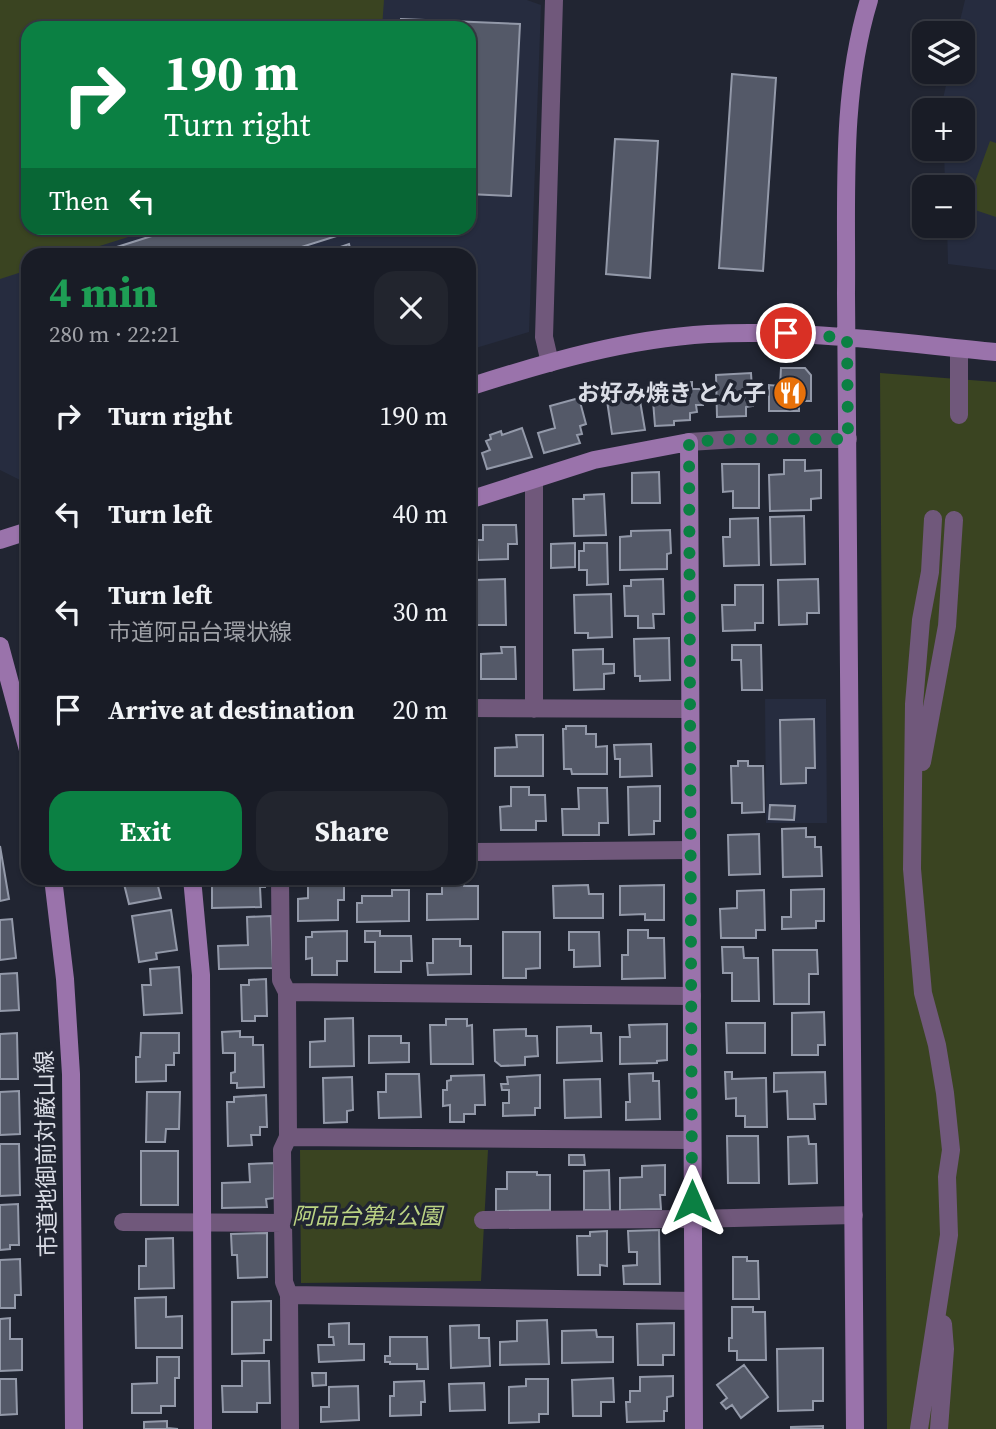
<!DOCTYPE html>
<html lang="en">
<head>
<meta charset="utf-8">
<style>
  :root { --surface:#191c26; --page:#22252e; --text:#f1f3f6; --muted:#9fa1a7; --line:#373a43; --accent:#0b8043 }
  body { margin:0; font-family:"Source Serif 4","Noto Sans JP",serif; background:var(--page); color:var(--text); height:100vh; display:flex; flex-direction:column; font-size:26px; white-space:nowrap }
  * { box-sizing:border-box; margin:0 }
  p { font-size:23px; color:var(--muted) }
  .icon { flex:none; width:38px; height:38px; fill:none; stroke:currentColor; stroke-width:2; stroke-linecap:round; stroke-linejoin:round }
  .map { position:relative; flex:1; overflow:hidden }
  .drawer { position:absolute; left:21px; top:248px; width:455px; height:637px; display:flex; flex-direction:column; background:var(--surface); border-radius:21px; box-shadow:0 2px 5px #0004,0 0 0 2px var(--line) }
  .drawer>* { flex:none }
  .guide { position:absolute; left:21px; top:21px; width:455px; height:214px; border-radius:21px; box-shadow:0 2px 5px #0004,0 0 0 2px var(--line); background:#0b8043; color:#fff; overflow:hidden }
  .controls { position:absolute; left:912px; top:21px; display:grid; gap:14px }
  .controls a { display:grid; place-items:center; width:63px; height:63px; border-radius:14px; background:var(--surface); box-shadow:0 2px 5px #0004,0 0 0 2px var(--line); font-size:35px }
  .pin { position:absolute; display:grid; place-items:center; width:60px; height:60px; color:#fff; margin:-30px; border:4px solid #fff; border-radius:50%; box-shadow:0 2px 7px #0007 }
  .me { position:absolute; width:77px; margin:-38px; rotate:0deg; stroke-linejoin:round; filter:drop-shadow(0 0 5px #0008) }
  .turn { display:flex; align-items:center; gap:24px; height:147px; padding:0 28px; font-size:32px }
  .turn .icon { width:91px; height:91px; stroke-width:2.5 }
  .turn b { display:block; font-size:49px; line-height:60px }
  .then { display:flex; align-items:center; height:66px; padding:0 28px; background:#0003; gap:14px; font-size:26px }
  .round { display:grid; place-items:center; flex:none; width:74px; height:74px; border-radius:21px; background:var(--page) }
  .summary { display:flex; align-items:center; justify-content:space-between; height:119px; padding:0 28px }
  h1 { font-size:42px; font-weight:700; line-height:52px; color:#1e9e55 }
  .action { display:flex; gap:14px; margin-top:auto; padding:14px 28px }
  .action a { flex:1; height:80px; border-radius:21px; background:var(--accent); color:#fff; font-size:28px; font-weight:700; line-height:80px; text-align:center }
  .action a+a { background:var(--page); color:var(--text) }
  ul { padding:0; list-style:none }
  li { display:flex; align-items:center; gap:21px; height:98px; padding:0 28px }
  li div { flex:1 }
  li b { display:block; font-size:26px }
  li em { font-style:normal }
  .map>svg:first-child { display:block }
  .built { fill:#262c3f; fill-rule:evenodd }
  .green { fill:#3a4421 }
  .building { fill:#545968; stroke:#9399a9; stroke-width:2 }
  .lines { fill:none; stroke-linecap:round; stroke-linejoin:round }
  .street { stroke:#70587b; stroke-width:18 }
  .secondary { stroke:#9a73ab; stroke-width:18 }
  .route { stroke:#0b8043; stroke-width:12; stroke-dasharray:0 21.6 }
  .labels { text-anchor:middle; stroke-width:7; stroke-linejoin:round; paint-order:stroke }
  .poi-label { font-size:23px; font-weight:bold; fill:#dadde6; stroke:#212532; text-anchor:end }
  .street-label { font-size:23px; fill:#dadde6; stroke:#212532 }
  .park-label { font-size:23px; font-style:italic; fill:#bbd383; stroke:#212532 }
</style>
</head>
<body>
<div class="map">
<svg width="996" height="1429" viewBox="0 0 996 1429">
  <rect width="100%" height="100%" fill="#212532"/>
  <path class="built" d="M0,0h527l14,5 -12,327 -60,18v-94h-441v228l-28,-14zM28,28h441v200h-441z
    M965,0h31v270l-48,-6 -1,-38h15v-39h-17l-1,-38h18v-39h-20v-7l7,-31h13v-39h-5z
    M765,699h61l1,124h-61z"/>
  <path class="green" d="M0,0h384l-2,28h-354v200h129l-86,27 -43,1v14l-28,9z
    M990,141l6,2v74l-30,-10z
    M880,373l116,9v1047h-109z
    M300,1150h188l-7,131 -180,2z"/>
  <path class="building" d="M401,19l119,5 -9,172 -42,-2v-166h-68z
    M732,74l44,4 -13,193 -44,-3z
    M615,139l43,2 -8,137 -44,-4z
    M177,228h185l-89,28h-153l-3,-9z
    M349,244l3,12h-38z
    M781,368h24l6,7v26h-12v10h-30v-26l11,1z
    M751,373l2,33 -7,1v9l-29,1 -1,-42z
    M692,382v7h10l1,16h-7l1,7 -7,1v7l-16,1v4l-19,1 -3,-38 13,-1v-3z
    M638,389l7,41 -33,4 -6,-40z
    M579,398l7,26 -6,2 2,8 -5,1 3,8 -36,10 -6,-20 17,-5 -5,-22z
    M522,428l10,29 -45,12 -5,-16 8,-3 -4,-9 5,-2 -1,-4 11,-4 1,4z
    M784,460h21v11l16,-1v28l-10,1v11l-41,1 -1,-36 15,-1z
    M722,464h37v44h-26v-17l-10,1z
    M659,472l1,31h-28v-30z
    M604,494l2,41 -32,1 -1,-37h11v-4z
    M804,516l1,48 -34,1 -1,-48z
    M758,518l1,47 -35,1 -1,-29h7v-18z
    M483,525h33l1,19h-9v15l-30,1 -1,-20h6z
    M670,530l1,23 -4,1v15l-47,1v-33l11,-1v-5z
    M575,543v24l-24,1v-24z
    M584,543h23l1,41 -21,1v-15h-8v-19h5z
    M505,579l1,46h-29l-1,-45z
    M663,579l1,35h-11l1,14h-16v-12h-13l-1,-30h7v-6z
    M818,579l1,34h-12v11l-28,1 -1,-45z
    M735,585h28v38h-8v7l-32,1 -1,-26h13z
    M611,594l1,43 -24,1v-5h-13l-1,-38z
    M669,638l1,42 -30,1v-5h-5l-1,-37z
    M732,645h29l1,45h-20l-1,-30h-9z
    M501,647h14l1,32h-35v-25l21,-1z
    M603,649v15h11v9l-10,1v15l-30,1 -1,-40z
    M814,719l1,49h-9v15l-25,1 -1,-64z
    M566,726h20v8h10v13l11,-1v28h-35l-1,-5h-7l-1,-40h3z
    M516,735h27v41h-48v-28l22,-1z
    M651,744l1,32 -32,1v-18h-5l-1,-14z
    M738,761h10v5h15l1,46 -22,1v-10h-10l-1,-37h7z
    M660,786v35h-6v13l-25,1 -1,-48z
    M511,787h18v8h16l1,26h-10v9h-35l-1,-23 11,-1z
    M578,788h29l1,35h-9v12h-36l-1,-26h17z
    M770,805l25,1 -1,14 -25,-1z
    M806,828v9h9v10h6l1,29 -39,1 -1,-48z
    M759,834l1,40 -31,1 -1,-40z
    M0,846l9,53 -9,2z
    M156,878l5,20 -32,6 -6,-24z
    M220,878h45v9h-5l1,20 -49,1v-22h9z
    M308,878h36v22h-6v20l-40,1v-22l10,-1z
    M442,878h22v8h14v33l-51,1v-26h15z
    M588,885l1,9h14v24h-49l-1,-32z
    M664,885v35h-19v-6l-25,1v-29z
    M824,889v32h-8v7l-34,1v-12h9v-27z
    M392,890h17v31l-52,1v-19h5v-7h30z
    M764,890l1,40h-9v8h-35l-1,-29 17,-1v-17z
    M171,910l6,40 -21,3 1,6 -18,3 -7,-46z
    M271,916l2,52 -54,1 -1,-23 30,-1 -1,-28z
    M12,919l4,39 -16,2v-40z
    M628,930h20v8h16l1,40 -43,1v-24h6z
    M347,931v30h-10v14h-25v-17l-6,1v-22h6v-5z
    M365,931h15v5h31l1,25h-11v11h-26v-30h-10z
    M503,932h37v36l-14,1v9h-23z
    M569,932h30l1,34 -26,1v-17h-5z
    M433,939h27v7h11v28l-43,1 -1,-12h6z
    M722,947h21l1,11h14l1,43h-27v-28h-9z
    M773,950h44l1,24h-9v30h-35z
    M179,967l3,46 -38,2 -2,-30h9l-1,-16z
    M17,973l2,37 -19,1v-37z
    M266,979l1,37h-12v5h-13l-1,-36h8v-5z
    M824,1012l1,33h-7v10h-26v-42z
    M353,1018l1,48 -44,1v-25l15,-1v-22z
    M446,1019h21v7l5,-1 1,39h-42l-1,-39h16z
    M726,1023h39v30h-38z
    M667,1024v36l-10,1v2l-37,1v-27h10l-1,-12z
    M591,1026v7h10l1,28 -45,2v-36z
    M526,1029v7h11l1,20 -13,1v8l-24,1 -6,-5 -1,-31z
    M240,1031v6h13v8h10l1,42 -27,1v-5h-6v-10l4,-1v-19h-12l-1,-21z
    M17,1033l1,46h-18v-45z
    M141,1033h38v20h-5v12h-8v16l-30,1v-25h4z
    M369,1036h32v7h8v19l-40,1z
    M725,1072h7v7l34,-1 1,49h-22v-11h-9v-18l-10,1z
    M825,1072l1,32h-12l1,15h-27l-1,-28 -13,1v-19z
    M653,1073v8h6l1,38 -34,1v-18h4l-1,-28z
    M386,1074h33l2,43 -42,1 -1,-26h8z
    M484,1075l1,30h-10v9h-11v8h-14v-17l-7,1v-16h4v-9l4,-1v-4z
    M540,1075v33h-5v7l-32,1v-13h6v-13h-7l-1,-6h7l-1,-7z
    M352,1077l1,33 -6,1v11l-23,1 -1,-45z
    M600,1079l1,38 -36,1 -1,-38z
    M19,1091l1,43 -20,1v-43z
    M147,1092h33l-1,37h-13l-1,13h-19z
    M266,1095l1,32h-7v8h-9l1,10 -24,1 -1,-44h7v-5z
    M727,1136h31l1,47h-31z
    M808,1136l1,8h7l1,39 -28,1 -1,-47z
    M0,1144h19l1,51 -20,1z
    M141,1151h37v54h-37z
    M569,1155h15l1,10h-16z
    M274,1163v35l-8,1 1,8 -45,1v-25l28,-1 -1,-18z
    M665,1165v30h-5l1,14 -41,1v-32l22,-1v-11z
    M609,1170l1,40h-26v-39z
    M507,1172h30v3h13v35l-54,1v-22h11z
    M18,1204l1,41h-9v4l-10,1v-45z
    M659,1230l1,54h-36l-1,-18 14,-1v-13h-8l-1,-21z
    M607,1231v35l-7,-1v10h-22l-1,-39h13v-4z
    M267,1233v44l-29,1 -1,-23h-5l-1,-21z
    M173,1238l1,50 -35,1v-23h7v-27z
    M733,1257h14v4h11l1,38h-26z
    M20,1259l1,36h-6v13h-15v-48z
    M166,1297v20l16,-1v32h-46l-1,-50z
    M271,1301v39h-7v13l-32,1v-52z
    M732,1307h21v5h12l1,48h-29v-9h-8v-13h3z
    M10,1318v21h12v31l-22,1v-52z
    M547,1320l2,44 -49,1v-23l17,-1v-20z
    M349,1323v21h15v16l-45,2 -1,-17h16l-1,-8h-4v-13z
    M674,1323v32h-11v10h-25l-1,-41z
    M479,1325v13h10l1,28 -39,2 -1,-42z
    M596,1330l1,7h16v25l-51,1v-32z
    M390,1337h37l1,32h-11v-5h-27v-2h-5v-6h5z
    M823,1348v53h-10v9l-35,1 -1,-62z
    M157,1357h22v21h-4v28h-14v7h-29v-29l25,-1z
    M242,1361h27l1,42h-13v9h-34l-1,-26h20z
    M744,1365l24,32 -27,21 -9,-13 -6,4 -5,-6 6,-5 -10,-13z
    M312,1373h14v12l-13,1z
    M673,1376v20l-6,1v14h-3v10l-37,1 -1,-20h4v-11h10v-14z
    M613,1378l1,24h-13v14h-28l-1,-36z
    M0,1379h16l1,35 -17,1z
    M526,1379h22v35h-9v8l-30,1v-36l17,-1z
    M424,1381l1,21h-4v13l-31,1v-20h4v-14z
    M484,1383l1,27 -35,1 -1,-27z
    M358,1386l1,34 -38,2v-15h8v-20z
    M167,1421v7l11,1h-34v-7z
    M823,1426v3h-32v-2z"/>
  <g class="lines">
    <path class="street" d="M550,363l-6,-26 10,-337
      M959,415v-66
      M689,442l48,-3h111
      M469,708l221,1
      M534,709v-230
      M922,762l25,-136 7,-106
      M469,852l222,-2
      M280,878l1,102 6,12 1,145 -6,13 1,73 1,59 5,13 1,134
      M287,992l405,4
      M288,1137l404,3
      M483,1220l210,-1 161,-4
      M123,1222l160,1
      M289,1295l404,6
      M919,1429l30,-194 -2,-58 4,-27 -6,-57 -8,-48 -14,-52 -11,-124 2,-165 7,-84 9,-48 3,-53
      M939,1429l6,-80 -2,-25"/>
    <path class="secondary" d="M469,387c78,-25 157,-48 239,-53 96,-5 192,9 288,18
      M469,500l125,-40 95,-18 5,987
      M0,540l28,-9
      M0,646l28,104
      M53,878l12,101 6,95 3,355
      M192,878l9,97 2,454
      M855,1429l-9,-1135c1,-98 -6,-199 23,-294"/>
  </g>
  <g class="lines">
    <path class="route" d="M692,1201l-3,-759 48,-3h111l-1,-101 -61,-5"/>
  </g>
  <defs>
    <g id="restaurant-disc" transform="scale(1.75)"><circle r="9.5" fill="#e8710a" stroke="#212532"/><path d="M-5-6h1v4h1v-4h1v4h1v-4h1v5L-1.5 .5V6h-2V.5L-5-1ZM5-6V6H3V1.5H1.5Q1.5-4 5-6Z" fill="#fff"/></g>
  </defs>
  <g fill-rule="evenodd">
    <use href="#restaurant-disc" x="790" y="393"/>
  </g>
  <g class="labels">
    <g class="poi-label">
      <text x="766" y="401">お好み焼き とん子</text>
    </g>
    <g class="street-label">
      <text transform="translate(46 1154) rotate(-91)" y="8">市道地御前対厳山線</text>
    </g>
    <g class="park-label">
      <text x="367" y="1224">阿品台第4公園</text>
    </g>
  </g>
</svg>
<div class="controls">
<a><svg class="icon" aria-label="layers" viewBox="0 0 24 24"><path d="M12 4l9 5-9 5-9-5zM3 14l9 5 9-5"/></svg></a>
<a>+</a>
<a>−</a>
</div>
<div class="pin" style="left:786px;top:333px;background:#d93025"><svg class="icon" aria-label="arrive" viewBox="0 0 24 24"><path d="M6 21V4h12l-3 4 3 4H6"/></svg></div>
<svg class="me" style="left:692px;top:1201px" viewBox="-20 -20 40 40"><path d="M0-17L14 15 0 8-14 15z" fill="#0b8043" stroke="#fff" stroke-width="4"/></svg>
<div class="guide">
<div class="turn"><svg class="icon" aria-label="right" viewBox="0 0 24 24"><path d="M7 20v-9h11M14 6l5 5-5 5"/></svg><div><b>190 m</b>Turn right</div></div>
<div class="then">Then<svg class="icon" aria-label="left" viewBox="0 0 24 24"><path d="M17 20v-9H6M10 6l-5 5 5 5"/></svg></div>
</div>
<section class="drawer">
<div class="summary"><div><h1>4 min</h1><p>280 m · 22:21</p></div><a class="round"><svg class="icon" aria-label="close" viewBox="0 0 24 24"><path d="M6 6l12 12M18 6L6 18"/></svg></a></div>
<ul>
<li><svg class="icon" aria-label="right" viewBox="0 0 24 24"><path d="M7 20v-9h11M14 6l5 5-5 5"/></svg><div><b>Turn right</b></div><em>190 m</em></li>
<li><svg class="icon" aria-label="left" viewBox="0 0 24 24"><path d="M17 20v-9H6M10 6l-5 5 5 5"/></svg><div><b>Turn left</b></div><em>40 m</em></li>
<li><svg class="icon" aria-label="left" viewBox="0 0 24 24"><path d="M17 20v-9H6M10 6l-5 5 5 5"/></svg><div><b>Turn left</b><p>市道阿品台環状線</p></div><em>30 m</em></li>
<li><svg class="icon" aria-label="arrive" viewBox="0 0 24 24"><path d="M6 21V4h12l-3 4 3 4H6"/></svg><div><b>Arrive at destination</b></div><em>20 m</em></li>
</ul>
<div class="action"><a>Exit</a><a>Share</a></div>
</section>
</div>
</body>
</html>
